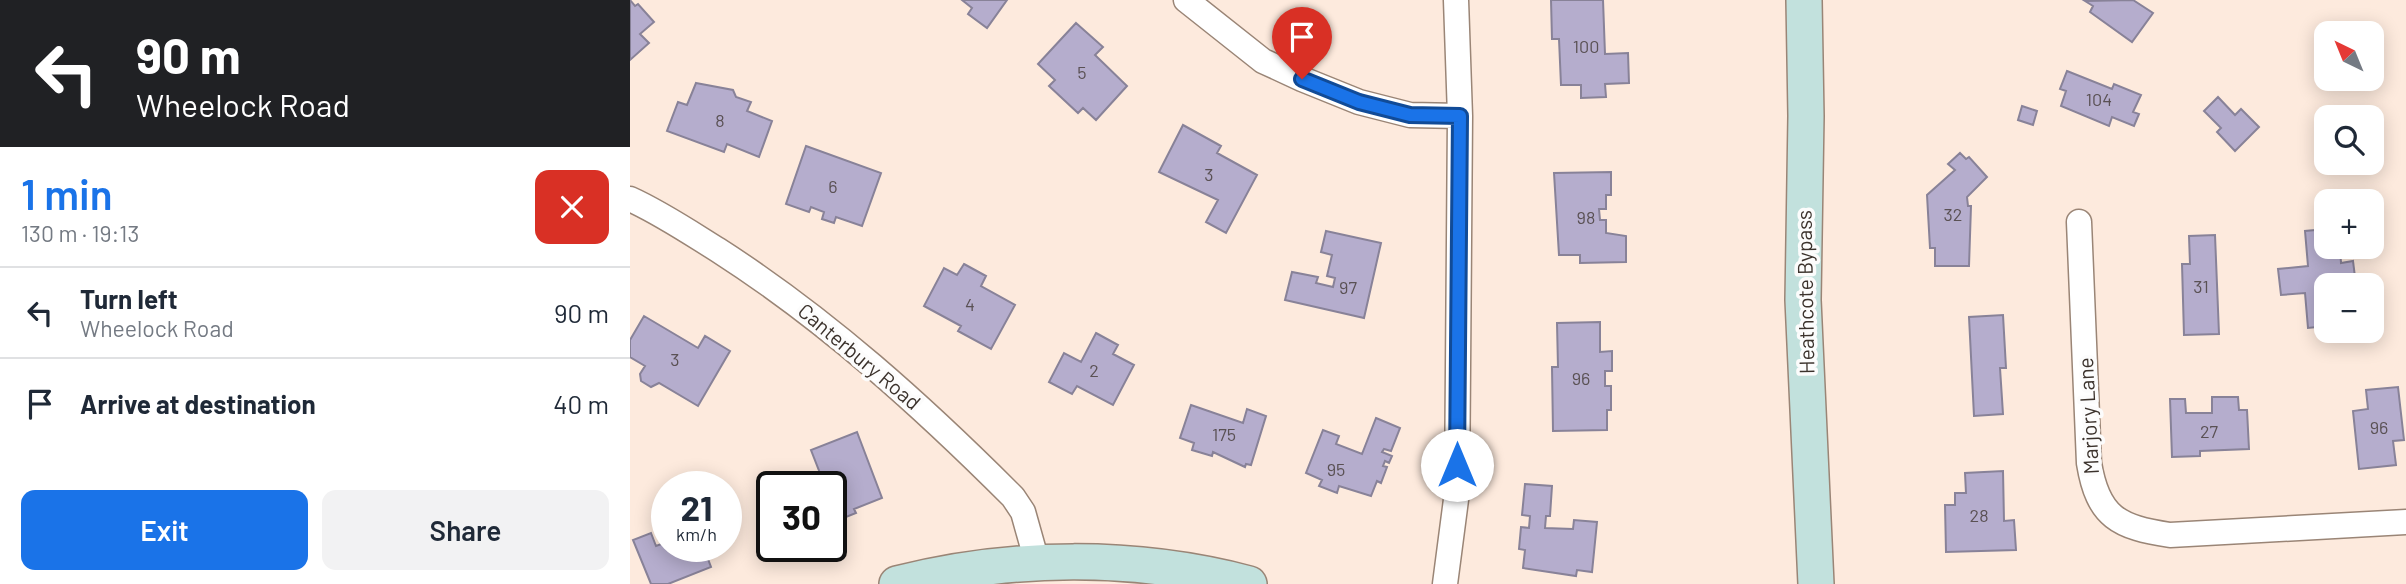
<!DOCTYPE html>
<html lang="en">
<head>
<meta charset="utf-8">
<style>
  :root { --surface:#fff; --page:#f2f2f3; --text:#1f2937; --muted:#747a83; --line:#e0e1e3; --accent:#1a73e8 }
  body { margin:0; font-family:Barlow,sans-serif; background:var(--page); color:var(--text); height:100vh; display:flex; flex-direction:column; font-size:26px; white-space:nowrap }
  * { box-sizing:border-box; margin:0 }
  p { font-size:23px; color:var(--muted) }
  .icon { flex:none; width:38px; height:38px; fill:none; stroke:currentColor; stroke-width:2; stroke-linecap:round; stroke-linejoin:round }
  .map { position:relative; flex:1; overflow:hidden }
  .panel { display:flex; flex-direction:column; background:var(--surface); width:630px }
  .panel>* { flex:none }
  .banner { background:#202124; color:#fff; overflow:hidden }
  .needle { width:46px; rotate:317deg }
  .tools { position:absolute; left:1684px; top:21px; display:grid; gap:14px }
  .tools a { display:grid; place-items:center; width:70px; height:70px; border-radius:14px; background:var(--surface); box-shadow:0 4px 18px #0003; font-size:35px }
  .speed { position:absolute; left:21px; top:471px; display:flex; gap:14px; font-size:35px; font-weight:700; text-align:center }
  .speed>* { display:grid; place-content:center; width:91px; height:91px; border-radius:50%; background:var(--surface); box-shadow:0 4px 18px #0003; line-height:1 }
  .speed small { font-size:18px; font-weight:400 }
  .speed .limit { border:4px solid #111; border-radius:10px; background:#fff; color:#111 }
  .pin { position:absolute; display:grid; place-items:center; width:60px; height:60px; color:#fff; margin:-72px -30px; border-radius:50% 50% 50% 0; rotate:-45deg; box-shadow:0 0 7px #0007 }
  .pin .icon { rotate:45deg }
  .me { position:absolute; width:77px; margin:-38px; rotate:0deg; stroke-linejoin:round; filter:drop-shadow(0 0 5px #0008) }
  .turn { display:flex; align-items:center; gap:24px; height:147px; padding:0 21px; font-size:32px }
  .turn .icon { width:91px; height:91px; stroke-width:2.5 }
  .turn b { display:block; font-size:49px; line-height:60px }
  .round { display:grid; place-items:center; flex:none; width:74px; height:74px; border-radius:14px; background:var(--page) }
  .head { display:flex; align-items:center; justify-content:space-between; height:119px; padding:0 21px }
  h1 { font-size:42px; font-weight:600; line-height:52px; color:var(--accent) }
  .action { display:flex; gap:14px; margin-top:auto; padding:14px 21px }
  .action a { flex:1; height:80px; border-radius:14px; background:var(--accent); color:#fff; font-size:28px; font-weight:600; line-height:80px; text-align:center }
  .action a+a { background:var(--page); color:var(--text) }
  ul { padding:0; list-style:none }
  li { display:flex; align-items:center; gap:21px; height:91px; padding:0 21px; border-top:2px solid var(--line) }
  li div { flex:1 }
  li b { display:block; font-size:26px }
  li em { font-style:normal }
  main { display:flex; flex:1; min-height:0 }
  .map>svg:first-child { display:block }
  .building { fill:#b5adcd; stroke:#888298; stroke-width:2 }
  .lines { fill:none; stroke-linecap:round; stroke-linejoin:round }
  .street-casing { stroke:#9a8576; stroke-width:27 }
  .secondary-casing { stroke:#9a8576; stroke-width:38 }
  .street { stroke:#fff; stroke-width:24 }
  .secondary { stroke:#c2e1dd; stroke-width:35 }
  .route-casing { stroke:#114b97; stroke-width:18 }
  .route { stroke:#1a73e8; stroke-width:12 }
  .labels { text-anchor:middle; stroke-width:7; stroke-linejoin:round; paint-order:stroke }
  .number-label { font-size:18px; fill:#5a5154 }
  .street-label { font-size:21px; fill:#3b322c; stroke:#fcfcfc }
</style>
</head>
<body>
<main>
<section class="panel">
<div class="banner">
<div class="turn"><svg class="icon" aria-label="left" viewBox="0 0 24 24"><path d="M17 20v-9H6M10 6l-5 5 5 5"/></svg><div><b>90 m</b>Wheelock Road</div></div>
</div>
<div class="head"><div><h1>1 min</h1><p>130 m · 19:13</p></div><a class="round" style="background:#d93025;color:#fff"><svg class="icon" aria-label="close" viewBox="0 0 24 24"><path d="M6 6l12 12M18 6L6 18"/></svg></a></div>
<ul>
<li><svg class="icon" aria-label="left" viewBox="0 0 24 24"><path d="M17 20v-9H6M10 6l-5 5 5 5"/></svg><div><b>Turn left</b><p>Wheelock Road</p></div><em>90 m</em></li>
<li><svg class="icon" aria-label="arrive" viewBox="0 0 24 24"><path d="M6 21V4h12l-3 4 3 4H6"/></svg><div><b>Arrive at destination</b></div><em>40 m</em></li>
</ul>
<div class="action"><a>Exit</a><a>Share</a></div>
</section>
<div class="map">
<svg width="1776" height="584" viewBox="0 0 1776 584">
  <rect width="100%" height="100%" fill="#fdeadd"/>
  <path class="building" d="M0,0l5,6 3,-2 16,18 -14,12 9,9 -19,17z
    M332,0h45l-20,28 -19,-14 4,-6z
    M921,0h52l2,54 23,-1 1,30 -24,1 1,13 -25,1v-13h-20l-2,-46h-7z
    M1503,0l20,13 -21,29 -42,-30 3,-6 -8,-5z
    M446,23l27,24 -8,8 32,31 -31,34 -13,-12 -5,5 -29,-27 6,-6 -17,-16z
    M1437,71l45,18 2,-5 27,11 -8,17 6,2 -5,12 -22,-9 -3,9 -48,-20 5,-15 -6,-2z
    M66,83l37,7 3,7 15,5 -4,9 25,10 -13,36 -32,-13 -3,8 -57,-21 11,-29 9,3z
    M1588,97l17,18 6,-6 18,18 -24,24 -18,-19 4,-4 -17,-17z
    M1392,106l15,5 -4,14 -15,-5z
    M553,125l38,21 -4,7 40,22 -31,58 -20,-11 12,-22 -59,-28z
    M176,146l75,27 -19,53 -26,-9 -2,6 -12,-4 2,-7 -13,-5 -2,5 -23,-8z
    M1330,153l6,6 3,-2 18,20 -20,20 1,9h3l-2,60h-34v-18h-5l-3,-53 28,-25 -7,-6z
    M981,172v23h-5v14h-7l1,11h6v13l20,3v26l-46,1v-8h-21l-5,-82z
    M1696,229v18h14l1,16 12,-2 3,24h-30v41l-18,2 -3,-35 -24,2 -3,-26 30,-3 -3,-35z
    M696,231l55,12 -17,75 -79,-18 7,-28 26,5 -2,6 17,4 2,-9 -8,-2 5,-21 -11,-3z
    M1585,235l4,99 -35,1 -2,-71h8l-1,-28z
    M334,264l22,12 -5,10 34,19 -24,44 -33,-18 3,-5 -37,-20 20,-38 13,7z
    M1373,315l3,53h-6l3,46 -29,2 -5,-99z
    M14,316l54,32 7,-12 25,15 -32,55 -39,-23 -8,4 -10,-6 -1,-7 5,-8 -15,-9v-17z
    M970,322v30l12,-1v20h-7v15h6v24h-4v20l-54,1 -1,-64h6l-1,-44z
    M466,333l22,12 -5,9 21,11 -21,40 -36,-19 -5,8 -23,-12 15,-29 17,9z
    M1768,387l6,53 -11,1 3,24 -37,4 -6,-58 15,-2 -2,-19z
    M1582,397h26l1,13h8l2,39 -49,2v5l-28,1 -2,-58h15l1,14h26z
    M561,405l52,18 4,-14 19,7 -15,49 -5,-1 -1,3 -32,-15 -1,4 -20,-6 2,-7 -14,-5z
    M746,418l24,10 -9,23 -7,-2 -2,3 10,4 -3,7 -4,-2 -2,5 4,1 -6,16 -4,-2 -6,15 -32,-10 -2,7 -18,-7 3,-6 -16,-7 17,-43 16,6 -3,8 26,10z
    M227,432l25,66 -28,11 2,4 -25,10v-37h-6l-14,-36z
    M1373,471l1,50 10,-1 2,30 -70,2 -1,-47h10v-12h11l-1,-20z
    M895,484l27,2 -2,30h-4l-1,12 28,1 1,-9 23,2 -5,50 -15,-2 -1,6 -53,-8 2,-18 -6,-1 2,-22 8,1 1,-12 -8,-1z
    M21,533l5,13 11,-4v4h36l8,21 -43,17h-17l-18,-44z"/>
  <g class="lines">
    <g class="street-casing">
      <path id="street" d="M556,0l77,61 39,18 57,23 51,13 50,1
        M0,199c31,14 59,33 88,51 109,70 204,156 295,247l10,15 14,50
        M1449,222l10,241c9,55 30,64 81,72l236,-13
        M815,584l12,-92 3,-376 -4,-116"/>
    </g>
    <g class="secondary-casing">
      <path id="secondary" d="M1174,0l2,116 -3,184 13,284
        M267,584c114,-29 238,-30 352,0"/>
    </g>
    <use href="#street" class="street"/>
    <use href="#secondary" class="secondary"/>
  </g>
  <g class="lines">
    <g class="route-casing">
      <path id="route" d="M672,79l57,23 51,13 50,1 -3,349"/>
    </g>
    <use href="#route" class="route"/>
  </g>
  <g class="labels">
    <g class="number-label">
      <text x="956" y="53">100</text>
      <text x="452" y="79">5</text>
      <text x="1469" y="106">104</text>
      <text x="90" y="127">8</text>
      <text x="579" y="181">3</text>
      <text x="203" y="193">6</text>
      <text x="1323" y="221">32</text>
      <text x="956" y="224">98</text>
      <text x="1571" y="293">31</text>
      <text x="718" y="294">97</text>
      <text x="340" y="311">4</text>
      <text x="45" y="366">3</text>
      <text x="464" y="377">2</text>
      <text x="951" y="385">96</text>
      <text x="1749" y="434">96</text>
      <text x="1579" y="438">27</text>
      <text x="594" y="441">175</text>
      <text x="706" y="476">95</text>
      <text x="1349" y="522">28</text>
    </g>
    <g class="street-label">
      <text transform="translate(1176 292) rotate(-91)" y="7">Heathcote Bypass</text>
      <text transform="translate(229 357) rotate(40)" y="7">Canterbury Road</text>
      <text transform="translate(1459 416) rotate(-93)" y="7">Marjory Lane</text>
    </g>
  </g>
</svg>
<div class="tools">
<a><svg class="needle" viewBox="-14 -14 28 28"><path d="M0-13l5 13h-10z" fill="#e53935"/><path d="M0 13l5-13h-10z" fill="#747a83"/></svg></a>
<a><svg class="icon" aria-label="search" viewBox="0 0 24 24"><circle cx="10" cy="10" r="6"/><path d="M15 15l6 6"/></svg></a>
<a>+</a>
<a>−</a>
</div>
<div class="speed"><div>21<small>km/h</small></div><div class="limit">30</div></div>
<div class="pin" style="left:672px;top:79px;background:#d93025"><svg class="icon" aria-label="arrive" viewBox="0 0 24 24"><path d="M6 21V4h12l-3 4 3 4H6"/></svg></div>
<svg class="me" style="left:827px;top:465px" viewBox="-20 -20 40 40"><circle r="19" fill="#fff"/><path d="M0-13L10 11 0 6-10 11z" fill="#1a73e8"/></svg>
</div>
</main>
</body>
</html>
